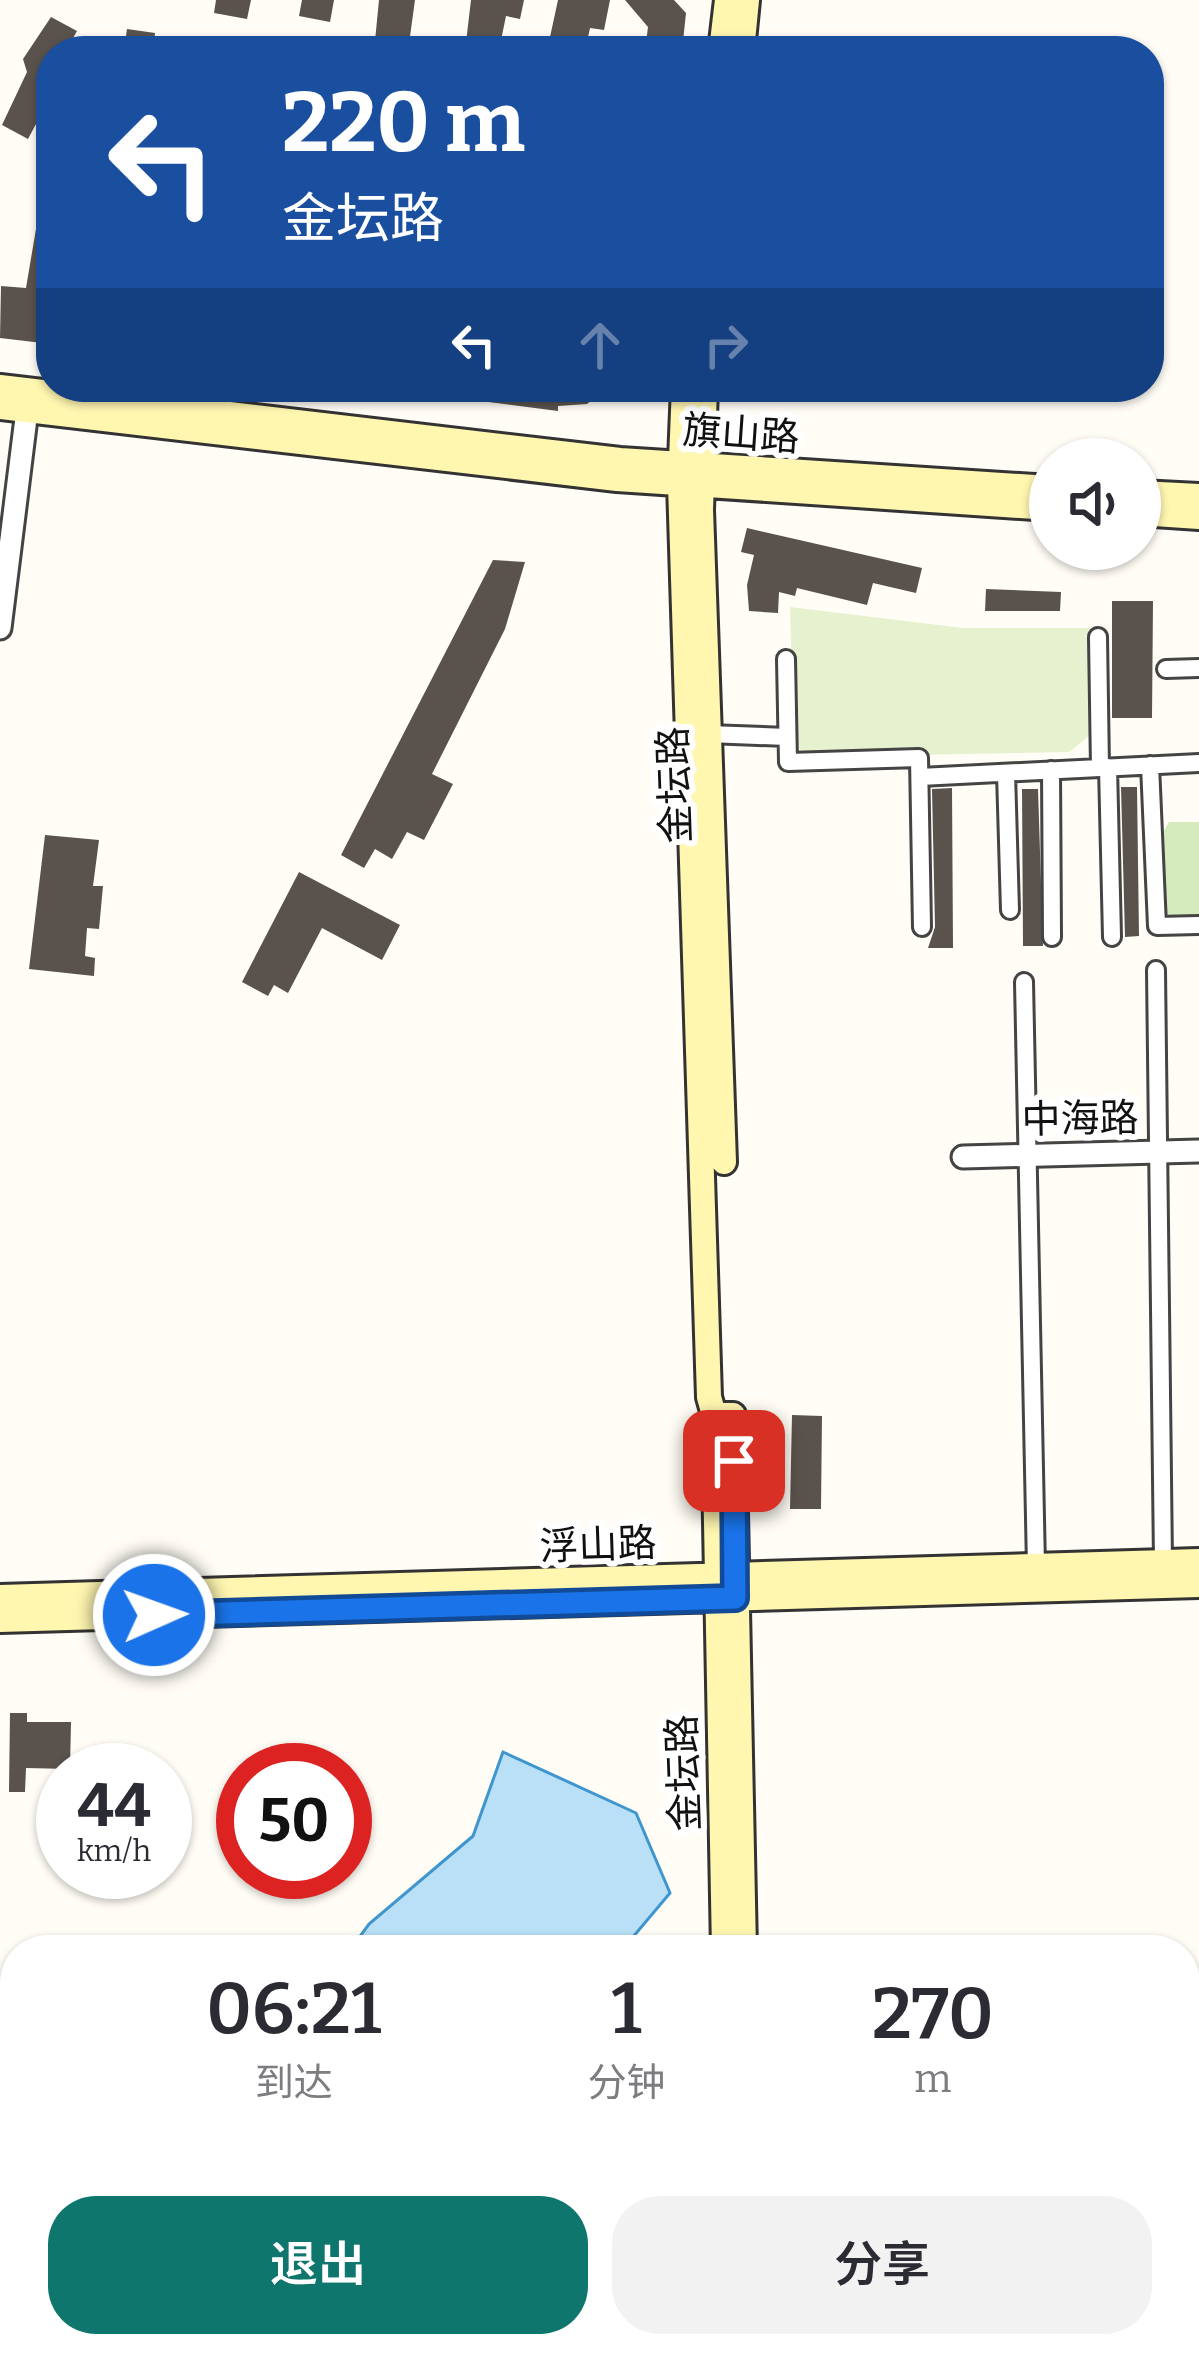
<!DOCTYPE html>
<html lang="zh">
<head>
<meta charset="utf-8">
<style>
  :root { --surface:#fff; --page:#f2f2f3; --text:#2b2b33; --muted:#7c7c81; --accent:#0f766e }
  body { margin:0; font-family:Bitter,"Noto Sans SC",serif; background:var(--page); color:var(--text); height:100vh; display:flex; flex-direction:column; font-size:45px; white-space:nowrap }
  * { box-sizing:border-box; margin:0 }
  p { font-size:39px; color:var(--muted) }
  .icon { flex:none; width:66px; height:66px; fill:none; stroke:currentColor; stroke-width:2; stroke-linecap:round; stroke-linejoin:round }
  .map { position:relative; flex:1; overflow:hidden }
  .details { position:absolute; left:0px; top:1935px; width:1200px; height:423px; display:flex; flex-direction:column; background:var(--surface); border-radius:48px 48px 0 0; box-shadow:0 3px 9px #0004 }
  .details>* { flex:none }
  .guide { position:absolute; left:36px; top:36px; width:1128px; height:366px; border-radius:48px; box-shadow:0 3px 9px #0004; background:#1a4fa0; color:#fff; overflow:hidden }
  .tools { position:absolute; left:1029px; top:438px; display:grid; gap:24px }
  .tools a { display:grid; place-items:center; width:132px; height:132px; border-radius:50%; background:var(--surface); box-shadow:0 3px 9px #0004; font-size:60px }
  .speed { position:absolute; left:36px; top:1743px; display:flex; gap:24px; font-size:60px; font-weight:700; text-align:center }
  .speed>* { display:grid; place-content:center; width:156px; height:156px; border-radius:50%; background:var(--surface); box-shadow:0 3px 9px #0004; line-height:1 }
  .speed small { font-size:30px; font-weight:400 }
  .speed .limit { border:18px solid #d22; background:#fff; color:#111 }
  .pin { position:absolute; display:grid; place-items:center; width:102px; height:102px; color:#fff; margin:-51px; border-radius:24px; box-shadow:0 6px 18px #0006 }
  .me { position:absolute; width:132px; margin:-66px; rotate:88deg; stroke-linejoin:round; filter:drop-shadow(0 0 9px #0008) }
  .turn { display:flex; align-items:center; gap:42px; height:252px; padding:0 48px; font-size:54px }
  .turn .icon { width:156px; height:156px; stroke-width:2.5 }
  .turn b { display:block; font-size:84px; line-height:102px }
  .lanes { display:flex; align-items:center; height:114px; padding:0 48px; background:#0003; justify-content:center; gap:60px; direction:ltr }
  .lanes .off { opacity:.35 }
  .eta { display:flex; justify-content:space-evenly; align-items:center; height:204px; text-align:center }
  .eta b { font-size:72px; font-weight:600; line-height:84px }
  .cta { display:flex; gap:24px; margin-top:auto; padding:24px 48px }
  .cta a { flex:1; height:138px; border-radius:48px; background:var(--accent); color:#fff; font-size:48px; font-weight:600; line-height:138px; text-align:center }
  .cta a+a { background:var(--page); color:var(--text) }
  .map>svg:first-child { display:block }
  .green { fill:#d5ebbd }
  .pitch { fill:#e6f2cf }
  .water { fill:#b9e0f7; stroke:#3f96cf; stroke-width:3 }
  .building { fill:#5a524d }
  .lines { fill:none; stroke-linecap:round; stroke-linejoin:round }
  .minor-casing { stroke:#444; stroke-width:22 }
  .tertiary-casing { stroke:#444; stroke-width:27 }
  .secondary-casing { stroke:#333; stroke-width:30 }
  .minor { stroke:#fff; stroke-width:16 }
  .tertiary { stroke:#fff; stroke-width:21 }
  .secondary { stroke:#fff6b0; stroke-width:24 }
  .route-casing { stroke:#114b97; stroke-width:30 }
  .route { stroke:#1a73e8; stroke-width:21 }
  .labels { text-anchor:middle; stroke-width:12; stroke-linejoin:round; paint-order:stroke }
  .street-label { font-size:39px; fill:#111; stroke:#fff }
</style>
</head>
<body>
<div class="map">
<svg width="1199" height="2356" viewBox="0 0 1199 2356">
  <rect width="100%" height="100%" fill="#fffdf5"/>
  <path class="green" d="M1169,822h30v92l-33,3 -5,-81z"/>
  <path class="pitch" d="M790,607l173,21h126v108l-20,16 -264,5 -11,-17z"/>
  <path class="water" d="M503,1752l133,61 34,80 -48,57h-272l19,-26 104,-88z
    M15,2219v124h370l-8,13h-377v-127z"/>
  <path class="building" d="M216,0h35l-4,19 -33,-6z
    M302,0h32l-4,22 -31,-6z
    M379,0h36l-7,51h-34z
    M471,0h53l-4,19 -14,-3 -7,34 -34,1z
    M558,0h52l-6,30 -14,-2 -5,23h-38z
    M625,0h49l12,13 -4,38h-37l3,-24z
    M51,17l26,14 -11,20h-15v45l-23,43 -26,-14 25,-53 -4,-13z
    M127,29l28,4 -2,18h-29z
    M36,229l15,2v113l-51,-6 1,-52 25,2z
    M442,387h166l-21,17 -29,2v5l-117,-15z
    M747,528l175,40 -6,25 -43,-10 -6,22 -70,-17 -2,8 -16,-4 -1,21 -29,-2 -2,-26 7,-30 -13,-3z
    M493,560l32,2 -20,67 -73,145 21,10 -29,56 -17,-8 -15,27 -17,-10 -11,19 -23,-13z
    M986,589l75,3 -1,19h-75z
    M1112,601h41l-1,117h-40z
    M1121,787h16l2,149 -14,1z
    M952,788l1,160h-25l7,-21 -3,-138z
    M1022,789h16l5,157h-20z
    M45,835l54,5 -6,46h10l-4,43 -12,-1 -2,28 10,2 -1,18 -65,-7z
    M299,872l101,53 -18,35 -60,-32 -34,65 -14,-8 -6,11 -26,-14z
    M792,1415l30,1 -1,93h-31z
    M10,1713h17v9h44l-1,47 -44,-1 -1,24h-16z"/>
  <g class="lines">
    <g class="minor-casing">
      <path id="minor" d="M1098,637l2,131
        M786,659l2,103 131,-4 3,169
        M1166,669l33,-1
        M708,734l79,3
        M1150,765l7,161 42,-1
        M1108,767l4,170
        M1051,770l1,167
        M1006,773l4,137
        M920,777l279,-14
        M1156,970l7,592
        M1024,982l12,585"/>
    </g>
    <g class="tertiary-casing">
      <path id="tertiary" d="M0,628l27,-218 -6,-12
        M963,1157l236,-6"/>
    </g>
    <g class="secondary-casing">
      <path id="secondary" d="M721,51l6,-51
        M742,51l5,-51
        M0,387l620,73 430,28
        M684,387l-4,97 29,913 5,18 10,535
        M705,387l-4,123 23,652
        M0,407l617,72 433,29
        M1140,493l59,3
        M1140,513l59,4
        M714,1415h19l11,535
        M0,1597l1199,-36
        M0,1620l1199,-35
        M736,2343v13
        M755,2343v13"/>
    </g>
    <use href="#minor" class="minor"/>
    <use href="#tertiary" class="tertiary"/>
    <use href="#secondary" class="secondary"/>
  </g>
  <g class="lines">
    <g class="route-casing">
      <path id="route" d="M154,1615l581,-17 -1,-137"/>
    </g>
    <use href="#route" class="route"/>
  </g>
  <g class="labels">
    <g class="street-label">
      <text transform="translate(741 433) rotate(4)" y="14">旗山路</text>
      <text transform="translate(674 785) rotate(-92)" y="14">金坛路</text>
      <text transform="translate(1080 1118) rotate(-1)" y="14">中海路</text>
      <text transform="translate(598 1544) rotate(-2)" y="14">浮山路</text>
      <text transform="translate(683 1773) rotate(-92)" y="14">金坛路</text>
    </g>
  </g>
</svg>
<div class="tools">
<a><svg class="icon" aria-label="sound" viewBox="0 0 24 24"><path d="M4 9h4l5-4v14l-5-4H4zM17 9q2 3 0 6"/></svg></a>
</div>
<div class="speed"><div>44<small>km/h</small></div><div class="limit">50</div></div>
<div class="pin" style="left:734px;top:1461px;background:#d93025"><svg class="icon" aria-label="arrive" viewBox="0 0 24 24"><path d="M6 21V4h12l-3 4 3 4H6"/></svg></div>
<svg class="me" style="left:154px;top:1615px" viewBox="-20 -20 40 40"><circle r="17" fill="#1a73e8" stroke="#fff" stroke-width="3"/><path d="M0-11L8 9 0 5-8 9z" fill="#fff"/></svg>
<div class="guide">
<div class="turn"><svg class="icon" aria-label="left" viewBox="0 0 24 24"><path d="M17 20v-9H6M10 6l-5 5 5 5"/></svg><div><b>220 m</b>金坛路</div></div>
<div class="lanes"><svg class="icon" aria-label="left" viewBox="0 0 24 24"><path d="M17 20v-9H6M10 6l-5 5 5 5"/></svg><svg class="icon off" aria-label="ahead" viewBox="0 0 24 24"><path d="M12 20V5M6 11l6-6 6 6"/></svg><svg class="icon off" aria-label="right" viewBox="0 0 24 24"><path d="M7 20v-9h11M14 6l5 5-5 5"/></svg></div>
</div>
<section class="details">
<div class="eta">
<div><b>06:21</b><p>到达</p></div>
<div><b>1</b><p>分钟</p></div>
<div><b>270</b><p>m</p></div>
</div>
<div class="cta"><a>退出</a><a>分享</a></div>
</section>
</div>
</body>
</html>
